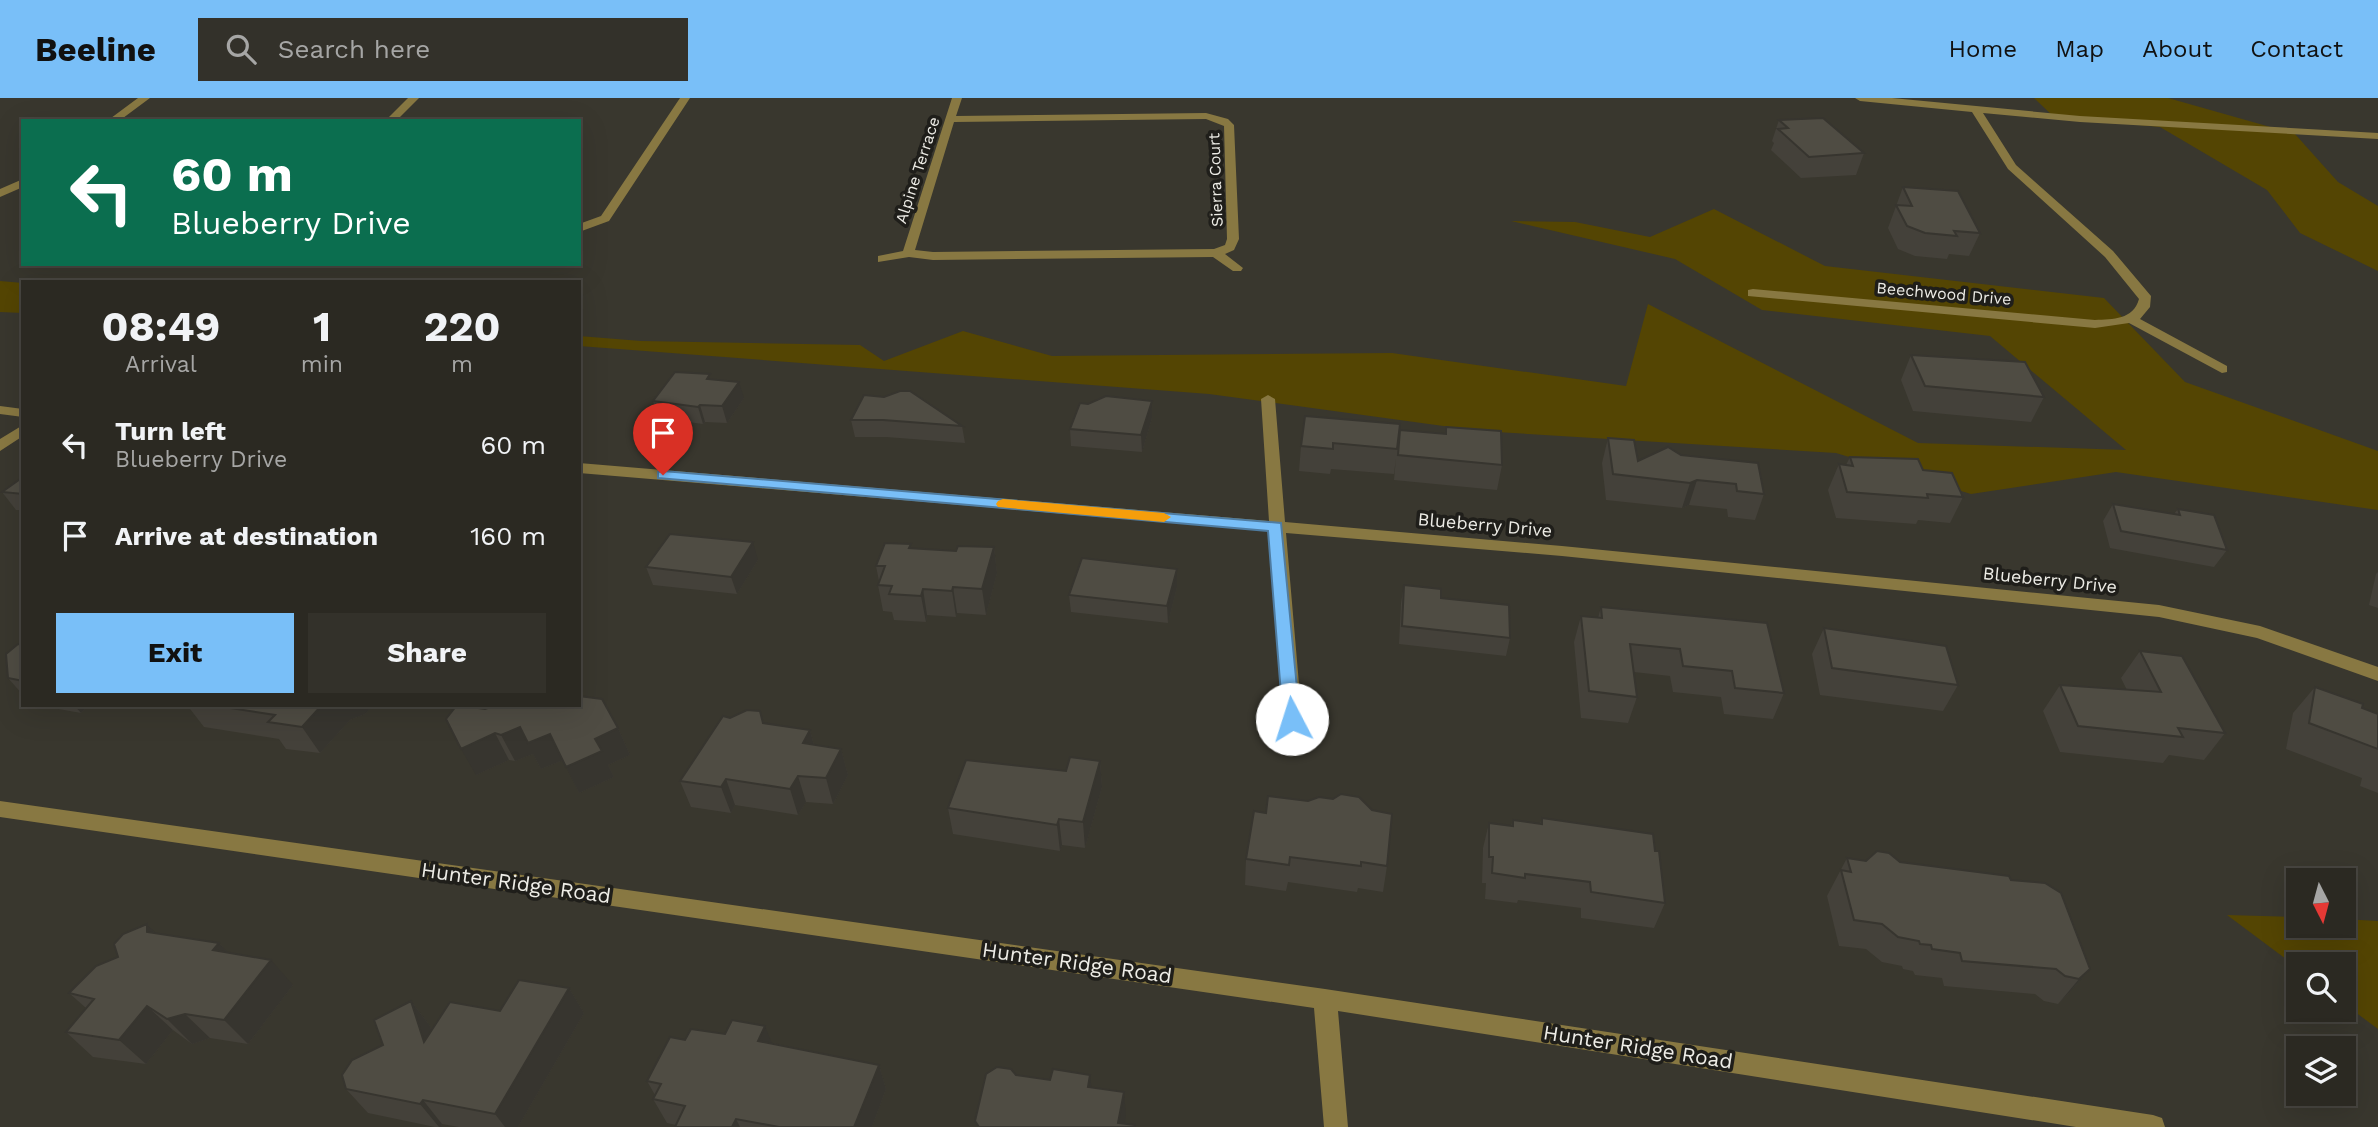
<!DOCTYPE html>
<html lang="en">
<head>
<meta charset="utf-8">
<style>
  :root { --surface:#2b2922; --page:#33312a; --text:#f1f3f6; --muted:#a6a6a5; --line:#474540; --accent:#79bff8 }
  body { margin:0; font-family:"Work Sans",sans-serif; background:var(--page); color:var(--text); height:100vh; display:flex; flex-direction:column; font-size:26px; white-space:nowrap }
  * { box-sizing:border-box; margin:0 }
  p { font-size:23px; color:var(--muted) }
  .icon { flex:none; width:38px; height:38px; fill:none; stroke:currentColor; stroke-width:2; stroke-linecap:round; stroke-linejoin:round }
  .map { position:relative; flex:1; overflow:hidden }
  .drawer { position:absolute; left:21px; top:182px; width:560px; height:427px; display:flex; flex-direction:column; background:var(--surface); border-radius:0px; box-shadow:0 7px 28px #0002,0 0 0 2px var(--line) }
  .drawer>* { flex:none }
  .guide { position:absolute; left:21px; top:21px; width:560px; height:147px; border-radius:0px; box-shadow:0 7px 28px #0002,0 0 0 2px var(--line); background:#0b6e4f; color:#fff; overflow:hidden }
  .needle { width:46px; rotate:174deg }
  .controls { position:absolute; left:2286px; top:770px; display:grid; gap:14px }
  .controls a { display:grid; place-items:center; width:70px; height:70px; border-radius:0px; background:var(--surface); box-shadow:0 7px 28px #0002,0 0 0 2px var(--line); font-size:35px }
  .pin { position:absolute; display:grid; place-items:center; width:60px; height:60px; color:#fff; margin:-72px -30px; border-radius:50% 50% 50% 0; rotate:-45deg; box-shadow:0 0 7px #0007 }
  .pin .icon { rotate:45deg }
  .me { position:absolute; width:77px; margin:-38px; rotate:355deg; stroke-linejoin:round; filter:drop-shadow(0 0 5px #0008) }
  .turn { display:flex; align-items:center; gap:24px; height:147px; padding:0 35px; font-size:32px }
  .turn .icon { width:91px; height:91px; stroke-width:2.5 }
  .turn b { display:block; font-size:49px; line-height:60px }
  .eta { display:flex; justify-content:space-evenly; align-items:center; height:119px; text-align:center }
  .eta b { font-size:42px; font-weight:700; line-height:49px }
  .primary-button { display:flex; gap:14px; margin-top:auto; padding:14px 35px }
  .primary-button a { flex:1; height:80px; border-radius:0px; background:var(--accent); color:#111; font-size:28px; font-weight:700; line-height:80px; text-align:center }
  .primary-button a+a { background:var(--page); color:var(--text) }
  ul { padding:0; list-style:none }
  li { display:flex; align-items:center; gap:21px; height:91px; padding:0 35px }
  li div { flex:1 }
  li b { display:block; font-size:26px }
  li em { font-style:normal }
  header { display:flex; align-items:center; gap:42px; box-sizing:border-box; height:98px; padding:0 35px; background:var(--accent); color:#111 }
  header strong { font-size:33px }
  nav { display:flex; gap:38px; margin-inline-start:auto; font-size:24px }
  .search { width:490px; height:63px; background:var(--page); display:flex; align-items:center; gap:18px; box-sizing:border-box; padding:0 24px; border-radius:0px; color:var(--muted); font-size:26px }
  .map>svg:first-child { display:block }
  .green { fill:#544503 }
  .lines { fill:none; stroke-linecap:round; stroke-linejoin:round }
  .minor { fill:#887842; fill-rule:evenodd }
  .wall { fill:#44413a }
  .shaded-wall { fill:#37352f }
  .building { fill:#4f4c43; stroke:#37352f; stroke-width:2 }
  .route { fill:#79bff8; stroke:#4f7ca1; stroke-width:2 }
  .slow { fill:#f59e0b }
  .labels { text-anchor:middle; stroke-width:7; stroke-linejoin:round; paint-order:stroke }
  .far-street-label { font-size:16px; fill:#edece6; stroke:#1f1e1a }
  .street-label { font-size:18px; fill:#edece6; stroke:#1f1e1a }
  .near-street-label { font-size:21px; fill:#edece6; stroke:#1f1e1a }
</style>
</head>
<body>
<header>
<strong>Beeline</strong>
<div class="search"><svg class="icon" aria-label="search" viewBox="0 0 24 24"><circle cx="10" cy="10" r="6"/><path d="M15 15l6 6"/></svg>Search here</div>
<nav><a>Home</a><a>Map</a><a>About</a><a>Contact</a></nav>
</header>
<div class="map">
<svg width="2378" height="1029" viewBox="0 0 2378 1029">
  <rect width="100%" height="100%" fill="#39372e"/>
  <path class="green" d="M2034,0h134l127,36 43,48 40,24v65l-78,-38 -33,-43 -107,-63 -106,-10z
    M1714,111l111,57 279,32 81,84 193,69v59l-262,-38 -145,22 -135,-41 -356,-22 -271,-37 -630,-48v-10l62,5 219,4 24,16 79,-30 89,25 340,-3 234,33 22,-82 270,139 208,7 -136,-114 -228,-26 -87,-51 -164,-38 64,1 75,15z
    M0,183l23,2v30l-23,-1z
    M2227,817l71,2v9h45v-7l35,2v108l-35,-26v-39h-45v4z"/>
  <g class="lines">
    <path class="minor" d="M138,0h12l-31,23h-12z
      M408,0h11l-23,23h-11z
      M680,0h10l-81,123 -30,11v-8l22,-8z
      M952,0h10l-6,18 250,-3 22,6 6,6 5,114 -5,11 -9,4 18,14 -2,3h-8l-20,-14 -280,3 -24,-3 -31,5v-6l25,-5zM1206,21l18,7 3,113 -2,6 -11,4 -281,3 -18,-2 39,-128z
      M1855,0h37l188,18 298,17v6l-298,-17 -97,-9 33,52 97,86 38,45 -1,11 -10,12 87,47v6l-5,1 -93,-50 -34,5 -347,-32v-6l5,-1 342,31c18,-1 38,0 44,-21l-34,-42 -97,-88 -36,-57 -112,-11z
      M23,81v8l-23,10v-8z
      M1268,297l7,4 10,123 277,24 597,59 101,21 118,41v14l-121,-43 -98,-21 -597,-61 -276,-23 16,186 -3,5h-14l-3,-5 -12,-188 -691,-58v-10l690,58 -8,-122z
      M0,308l23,3v8l-23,-3z
      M23,327v11l-23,15v-12z
      M0,703l1325,188 828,126 9,3 3,9h-89l-738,-116 10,116h-24l-10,-119 -1314,-191z"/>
  </g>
  <path class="wall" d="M1779,22l85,33 -8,22 -55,3 -30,-28 3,-7 -2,-2z
    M1903,89l77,46 -11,23 -20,-2 -2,5 -32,-3 -17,-7 -10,-21z
    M1911,257l133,42 -13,25 -118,-11 -12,-31z
    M711,281l33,19 -17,25 -22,-1 -2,2 -45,-6 -5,-17z
    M864,297l98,31 3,17 -79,-6h-31l-4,-17z
    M1152,303v17l-10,34 -71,-6 -1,-17 18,-25z
    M1305,318l93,28 47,-11 1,-6 56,38 -5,25 -103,-10 2,-22 -2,16 -63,-5 -1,5 -31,-3 2,-25z
    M1608,340l30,23 43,-6 83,39 -9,26 -27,-3 -1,-8 -38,-4 -7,3 -76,-8 -4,-37z
    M1850,359l73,13 40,27 -13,26 -32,-3 -2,4 -80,-6 -8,-28 11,-26 7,1z
    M23,379v33h-7l-14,-18z
    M2113,406l61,10 4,-5 49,41 -13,17 -104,-19 -7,-27z
    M994,449l3,26 -11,42 -29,-2 -1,4 -29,-2 -1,7 -32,-2 -2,-8 -9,-1 -5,-26 1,-4 -3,-15 35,-18 45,3z
    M758,462l-21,34 -84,-9 -7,-18z
    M1177,471v18l-9,36 -97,-11 -2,-17z
    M2378,474v36l-9,-3 7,-31z
    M1404,487l37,13 69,40 -4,18 -107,-12 2,-41z
    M1601,509l183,86 -11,26 -49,-5 -3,-17 -48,-5 -3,-16 -36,-4 3,25 -9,26 -47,-5 -7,-76 7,-26 17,2z
    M1824,530l134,57 -15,26 -123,-16 -8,-41z
    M23,547v50l-15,-17z
    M2140,553l85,82 -21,27 -35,-5 -6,8 -103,-11 -17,-41 17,-26 67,5 -6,-12z
    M2315,589l47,21 16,6v79l-18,-7 2,-8 -76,-29 7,-36z
    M582,599l36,31 12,27 -22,10 6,12 -35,16 -16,-33 -22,9 -8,-15 -18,7 -6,-1 -33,15 9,-66z
    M36,607h61l-3,3 -7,-1 -6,6z
    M187,607h186l-8,9 -15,6 -30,33 -34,-4 -7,-10 -75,-12z
    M760,613l4,12 46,7 4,15 27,4 7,26 -15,29 -27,-2 -8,13 -63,-10 -4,8 -40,-6 -11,-26 50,-63z
    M1100,663l2,26 -17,61 -23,-3 -2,6 -107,-17 -5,-26z
    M1254,713l133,55 -4,26 -25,-4 -1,4 -69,-10 -2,9 -41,-6 1,-26z
    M1542,720l113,33 10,52 -11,25 -73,-10v-10l-63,-8 -1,3 -32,-4 1,-16h-4l1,-35 6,-25 22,3 2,-6 27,4z
    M1847,760l19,3 34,1 111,18 79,89 -22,25 -10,10 -14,-3 -9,-7 -91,-8 -2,-8 -27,-3 -2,-4 -10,-2 -1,-3 -20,-4 -16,-13 -27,-3 -12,-50z
    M147,826l8,9 64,10 9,10 65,32 -45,59 -38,-6 -18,6 -19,-14 -27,34 -53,-7 -27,-25 20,-24 -17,-15 49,-36z
    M569,890l15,25 -66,114h-59l-17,-3 -1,3h-6l-67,-14 -22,-24 37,-44 28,-44 19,25 1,4 69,-19z
    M685,942l87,3 107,22 7,24 -14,38h-197l1,-2 -9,-2 -14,-24 2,-4 -8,-14z"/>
  <path class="shaded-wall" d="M739,284l5,16 -17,25 -5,-17z
    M1152,303v17l-10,34 -1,-17z
    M700,307l5,17 -2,2 -5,-17z
    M1697,382l-8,25 -7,3 8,-25z
    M753,444l5,18 -21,34 -6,-17z
    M994,449l3,26 -11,42 -4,-26z
    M1177,471v18l-9,36 -1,-17z
    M953,489l4,26 -1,4 -4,-26z
    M923,491l4,26 -1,7 -5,-26z
    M74,607h11l2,2 -6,6z
    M322,607h51l-8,9 -15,6 -30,33 -18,-26z
    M520,629l30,7 13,26 -22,9 -8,-15 -18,7 -14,-26z
    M618,630l12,27 -22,10 6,12 -35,16 -13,-26 29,-28z
    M810,632l7,27 -14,-14z
    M495,635l14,27 -33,15 -15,-26z
    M841,651l7,26 -15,29 -7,-26z
    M1100,663l2,26 -17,61 -2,-26z
    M798,678l8,26 -8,13 -8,-26z
    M726,681l9,26 -4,8 -10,-26z
    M1059,721l3,26 -2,6 -3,-26z
    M147,826l24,26 -24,-18z
    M219,845l23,25 -29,-18z
    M271,862l22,25 -45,59 -24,-24z
    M2090,871l-22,25 -10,10 21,-25z
    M569,890l15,25 -66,114h-13l-10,-13z
    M411,903l19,25 13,40 -19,-24z
    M147,908l26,24 -27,34 -27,-24z
    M185,916l25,24 -18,6 -25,-25z
    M765,928l10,25 -17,-10z
    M879,967l7,24 -14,38h-18z
    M1090,977l3,24 -5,-12z
    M1124,994l2,24 -2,11 -6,-4z
    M423,1002l19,24 -1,3h-2l-19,-23z
    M736,1021l4,8h-8z"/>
  <path class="building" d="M1823,20l41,35 -55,4 -31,-28 10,-1 -9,-8z
    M1903,89l55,4 22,42 -26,-2 3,5 -32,-3 -18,-7 -11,-21 16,1z
    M1911,257l114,7 19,35 -119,-11z
    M675,274l35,2 -3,5 32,3 -17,24 -22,-1 -2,2 -45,-6z
    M900,293h10l52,35 -79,-6h-32l13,-25 20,2z
    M1106,298l46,5 -11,34 -71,-6 10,-26 8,1z
    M1305,318l95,8 -3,25 -64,-6v6l-32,-3z
    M1446,329l55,4 1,34 -104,-10 2,-25 46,4z
    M1608,340l26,2 4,21 30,-14 13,8 77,8 6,31 -27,-3 -1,-7 -39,-4 -7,3 -77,-9z
    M1850,359l68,2 5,11 29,3 11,24 -36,-3 1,4 -81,-6 -8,-28 14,2z
    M23,379v17l-21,-2z
    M2113,406l67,11 -2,-6 36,6 13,35 -106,-19z
    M670,436l83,8 -22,35 -85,-10z
    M885,445l26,1 -2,4 47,3 2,-5 36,1 -12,42 -29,-2 -1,4 -29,-2 -2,7 -32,-2 3,-8 -14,-1 7,-19h-9z
    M1082,460l95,11 -10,37 -98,-11z
    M1404,487l37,4v9l68,7 1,33 -108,-12z
    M1601,509l166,16 17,70 -49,-5 -3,-17 -49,-5 -3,-17 -50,-5 7,53 -48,-6 -8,-75 21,2z
    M1824,530l122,18 12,39 -126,-17z
    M18,546l5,1v36l-15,-3 -2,-24z
    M2140,553l42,5 43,77 -47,-5 5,9 -105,-11 -18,-41 101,7z
    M2315,589l48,17 -1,4 16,6v35l-69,-26z
    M579,598l23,3 16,29 -23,11 7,12 -36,16 -16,-33 -22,9 -8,-16 -19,8 -6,-2 -34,16 -15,-30 11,-14 28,4 12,-4h82z
    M211,607h111l-20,22 -34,-5 7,-7z
    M747,612l13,1 3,12 47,7 -7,13 38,6 -15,29 -28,-2 -8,13 -64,-10 -5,8 -41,-6 43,-65 7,2z
    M1070,659l30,4 -17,61 -24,-3 -2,6 -109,-17 18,-48 100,11z
    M1341,696l18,3 13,13 20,4 -5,52 -26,-4v4l-71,-9 -1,8 -43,-6 8,-48 12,2 2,-17 40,5 11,-4 14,2z
    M1542,720l111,16 2,17h4l6,52 -74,-11 -1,-10 -65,-8v4l-33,-5 1,-16h-4v-34l24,3v-6l29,4z
    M1877,753l12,2 11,9 109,14 2,4 34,3 16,10 29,76 -11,10 -14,-3 -9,-7 -94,-8 -2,-8 -28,-4 -1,-4 -11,-1 -1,-3 -21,-4 -16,-13 -28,-4 -13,-50 10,2 -4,-14 19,3z
    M147,826v8l72,11 -6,7 58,10 -47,60 -39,-6 -18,5 -20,-13 -28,34 -53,-8 28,-33 -25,-6 27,-27 22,-9 -4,-13 9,-10z
    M519,882l50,8 -74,126 -72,-14 -3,4 -74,-15 -4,-14 10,-15 31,-15 -9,-25 37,-19 13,41 26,-40 50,9z
    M732,922l33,6 -7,15 121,24 -25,62h-75l-43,-8 -4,8h-57l10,-21 -32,-7 8,-15 -14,-3 23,-44 15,3 6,-11 34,5z
    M997,969l14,2 5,6 34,5 3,-11 37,6 -2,12 36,5 -6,31 17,2v2h-156l-4,-6 11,-47z"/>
  <path class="route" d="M663,373l618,52 19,196 -2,5h-12l-3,-5 -15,-188 -610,-53v-6z"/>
  <path class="slow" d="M1003,401l161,14 7,4 -7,5 -166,-15 -2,-3 2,-3z"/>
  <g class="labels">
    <g class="far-street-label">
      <text transform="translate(917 72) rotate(-72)" y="6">Alpine Terrace</text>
      <text transform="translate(1215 82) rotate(-92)" y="6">Sierra Court</text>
      <text transform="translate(1944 195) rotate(5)" y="6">Beechwood Drive</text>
    </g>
    <g class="street-label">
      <text transform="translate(1485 427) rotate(5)" y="6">Blueberry Drive</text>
      <text transform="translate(2050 482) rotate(6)" y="6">Blueberry Drive</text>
    </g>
    <g class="near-street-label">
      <text transform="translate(516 785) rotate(8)" y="7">Hunter Ridge Road</text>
      <text transform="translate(1077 865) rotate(8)" y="7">Hunter Ridge Road</text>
      <text transform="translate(1638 949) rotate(9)" y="7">Hunter Ridge Road</text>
    </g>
  </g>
</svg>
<div class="controls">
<a><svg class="needle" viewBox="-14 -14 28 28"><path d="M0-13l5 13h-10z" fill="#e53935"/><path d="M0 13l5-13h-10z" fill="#a6a6a5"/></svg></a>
<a><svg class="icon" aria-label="search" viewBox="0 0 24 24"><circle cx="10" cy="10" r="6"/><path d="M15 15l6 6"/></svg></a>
<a><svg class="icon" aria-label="layers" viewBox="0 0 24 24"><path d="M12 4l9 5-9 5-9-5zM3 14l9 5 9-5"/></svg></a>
</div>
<div class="pin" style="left:663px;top:377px;background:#d93025"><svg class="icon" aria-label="arrive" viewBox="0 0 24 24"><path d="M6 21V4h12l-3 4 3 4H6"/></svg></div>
<svg class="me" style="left:1292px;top:621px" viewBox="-20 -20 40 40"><circle r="19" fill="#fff"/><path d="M0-13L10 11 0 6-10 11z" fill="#79bff8"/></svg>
<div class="guide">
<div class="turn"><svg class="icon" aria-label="left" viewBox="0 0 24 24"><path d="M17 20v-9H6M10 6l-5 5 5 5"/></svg><div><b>60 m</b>Blueberry Drive</div></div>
</div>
<section class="drawer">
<div class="eta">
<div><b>08:49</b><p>Arrival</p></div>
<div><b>1</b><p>min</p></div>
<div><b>220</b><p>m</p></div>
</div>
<ul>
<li><svg class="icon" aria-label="left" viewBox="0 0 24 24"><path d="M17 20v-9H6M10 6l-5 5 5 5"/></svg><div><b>Turn left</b><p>Blueberry Drive</p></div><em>60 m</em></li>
<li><svg class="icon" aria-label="arrive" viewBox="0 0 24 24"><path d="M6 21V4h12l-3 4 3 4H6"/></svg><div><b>Arrive at destination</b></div><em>160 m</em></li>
</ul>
<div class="primary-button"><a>Exit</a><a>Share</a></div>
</section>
</div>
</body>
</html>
